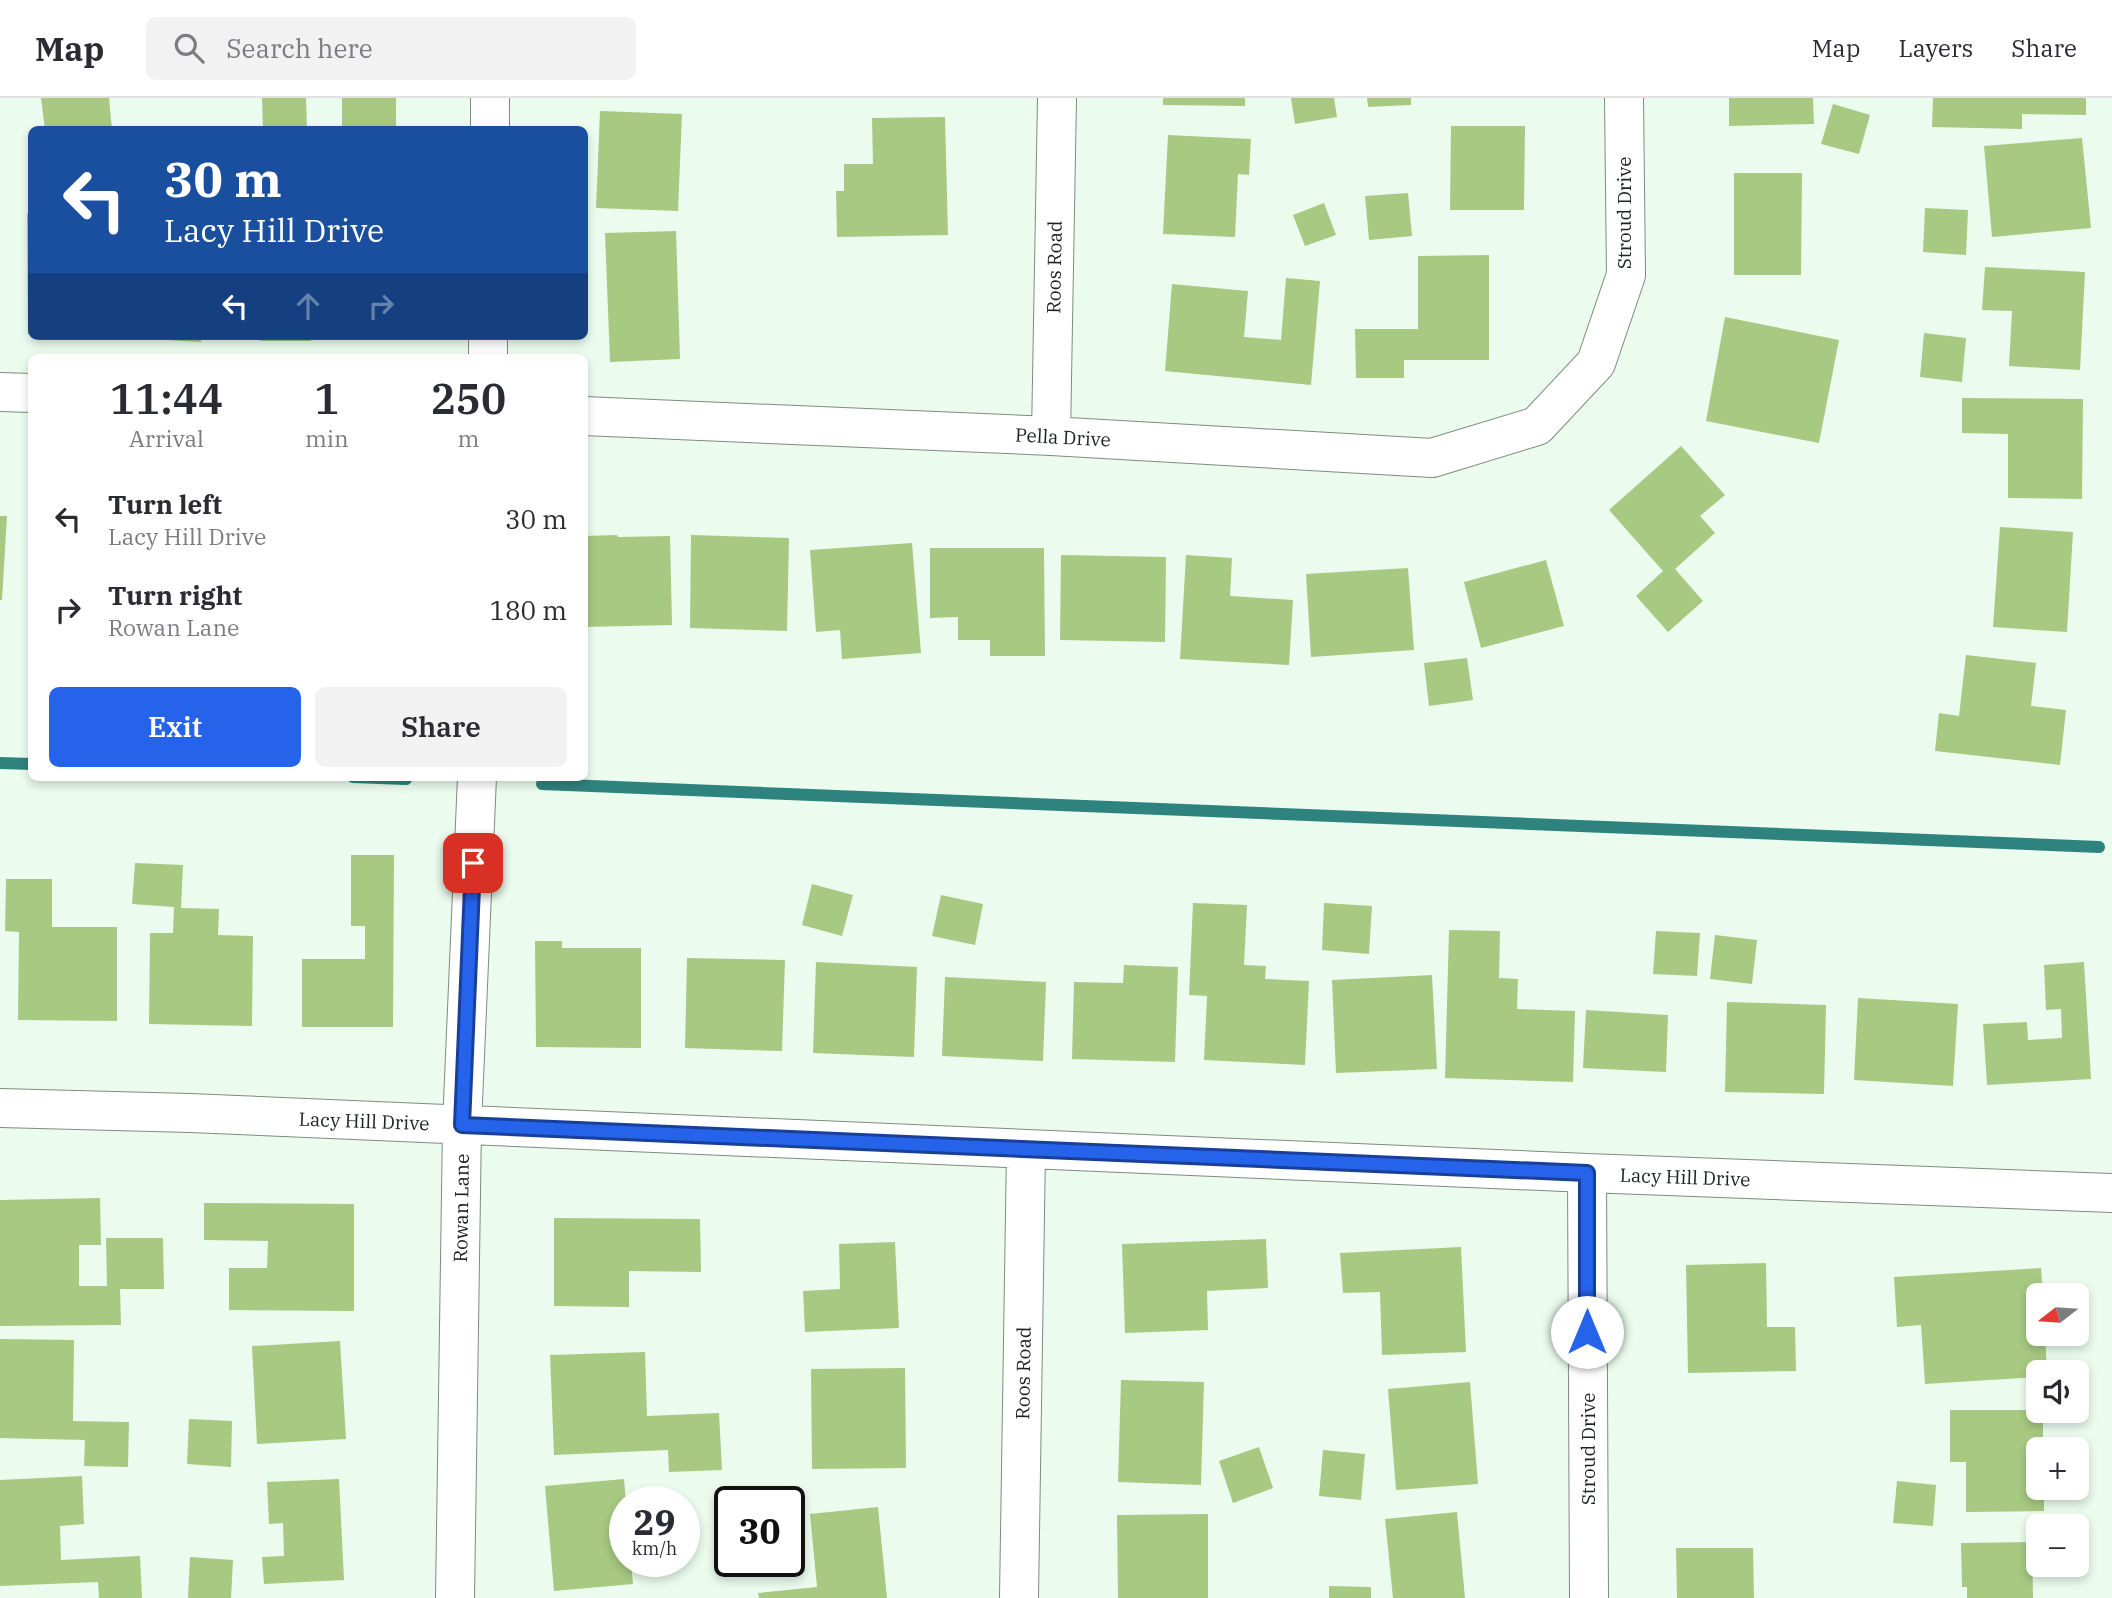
<!DOCTYPE html>
<html lang="en">
<head>
<meta charset="utf-8">
<style>
  :root { --surface:#fff; --page:#f2f2f3; --text:#2b2b33; --muted:#7c7c81; --line:#e1e1e2; --accent:#2563eb }
  body { margin:0; font-family:"IBM Plex Serif",serif; background:var(--page); color:var(--text); height:100vh; display:flex; flex-direction:column; font-size:26px; white-space:nowrap }
  * { box-sizing:border-box; margin:0 }
  p { font-size:23px; color:var(--muted) }
  .icon { flex:none; width:38px; height:38px; fill:none; stroke:currentColor; stroke-width:2; stroke-linecap:round; stroke-linejoin:round }
  .map { position:relative; flex:1; overflow:hidden }
  .drawer { position:absolute; left:28px; top:256px; width:560px; height:427px; display:flex; flex-direction:column; background:var(--surface); border-radius:10px; box-shadow:0 4px 10px #0003 }
  .drawer>* { flex:none }
  .top-card { position:absolute; left:28px; top:28px; width:560px; height:214px; border-radius:10px; box-shadow:0 4px 10px #0003; background:#1a4fa0; color:#fff; overflow:hidden }
  .needle { width:46px; rotate:253deg }
  .controls { position:absolute; left:2026px; top:1185px; display:grid; gap:14px }
  .controls a { display:grid; place-items:center; width:63px; height:63px; border-radius:10px; background:var(--surface); box-shadow:0 4px 10px #0003; font-size:35px }
  .speed { position:absolute; left:609px; top:1388px; display:flex; gap:14px; font-size:35px; font-weight:700; text-align:center }
  .speed>* { display:grid; place-content:center; width:91px; height:91px; border-radius:50%; background:var(--surface); box-shadow:0 4px 10px #0003; line-height:1 }
  .speed small { font-size:18px; font-weight:400 }
  .speed .limit { border:4px solid #111; border-radius:10px; background:#fff; color:#111 }
  .pin { position:absolute; display:grid; place-items:center; width:60px; height:60px; color:#fff; margin:-30px; border-radius:14px; box-shadow:0 4px 10px #0006 }
  .me { position:absolute; width:77px; margin:-38px; rotate:0deg; stroke-linejoin:round; filter:drop-shadow(0 0 5px #0008) }
  .turn { display:flex; align-items:center; gap:24px; height:147px; padding:0 21px; font-size:32px }
  .turn .icon { width:91px; height:91px; stroke-width:2.5 }
  .turn b { display:block; font-size:49px; line-height:60px }
  .lanes { display:flex; align-items:center; height:66px; padding:0 21px; background:#0003; justify-content:center; gap:35px; direction:ltr }
  .lanes .off { opacity:.35 }
  .eta { display:flex; justify-content:space-evenly; align-items:center; height:119px; text-align:center }
  .eta b { font-size:42px; font-weight:600; line-height:49px }
  .primary-button { display:flex; gap:14px; margin-top:auto; padding:14px 21px }
  .primary-button a { flex:1; height:80px; border-radius:10px; background:var(--accent); color:#fff; font-size:28px; font-weight:600; line-height:80px; text-align:center }
  .primary-button a+a { background:var(--page); color:var(--text) }
  ul { padding:0; list-style:none }
  li { display:flex; align-items:center; gap:21px; height:91px; padding:0 21px }
  li div { flex:1 }
  li b { display:block; font-size:26px }
  li em { font-style:normal }
  header { display:flex; align-items:center; gap:42px; box-sizing:border-box; height:98px; padding:0 35px; background:var(--surface); border-bottom:2px solid var(--line) }
  header strong { font-size:33px }
  nav { display:flex; gap:38px; margin-inline-start:auto; font-size:24px }
  .search { width:490px; height:63px; background:var(--page); display:flex; align-items:center; gap:18px; box-sizing:border-box; padding:0 24px; border-radius:10px; color:var(--muted); font-size:26px }
  .map>svg:first-child { display:block }
  .lines { fill:none; stroke-linecap:round; stroke-linejoin:round }
  .stream { stroke:#2f837f; stroke-width:12 }
  .building { fill:#a7c982 }
  .minor-casing { stroke:#7d8c7f; stroke-width:40 }
  .minor { stroke:#fff; stroke-width:38 }
  .route-casing { stroke:#184099; stroke-width:18 }
  .route { stroke:#2563eb; stroke-width:12 }
  .labels { text-anchor:middle; stroke-width:5; stroke-linejoin:round; paint-order:stroke }
  .street-label { font-size:19px; fill:#1c221d; stroke:#fff }
</style>
</head>
<body>
<header>
<strong>Map</strong>
<div class="search"><svg class="icon" aria-label="search" viewBox="0 0 24 24"><circle cx="10" cy="10" r="6"/><path d="M15 15l6 6"/></svg>Search here</div>
<nav><a>Map</a><a>Layers</a><a>Share</a></nav>
</header>
<div class="map">
<svg width="2112" height="1500" viewBox="0 0 2112 1500">
  <rect width="100%" height="100%" fill="#ebfcee"/>
  <g class="lines">
    <path class="stream" d="M0,665l32,1
      M353,679l53,2
      M542,686l1557,63"/>
  </g>
  <path class="building" d="M41,0h68l3,32h-67z
    M262,0h44l1,32h-44z
    M342,0h54v32h-54z
    M1163,0h82v8l-82,-1z
    M1291,0h43l3,19 -42,7z
    M1367,0h44v7l-43,2z
    M1729,0h84l1,26 -85,2z
    M1933,0h153v17l-64,-1v15l-90,-2z
    M1833,6l37,11 -11,39 -38,-10z
    M600,13l82,3 -4,97 -82,-3z
    M945,19l3,118 -111,2 -1,-46h8v-27h29l-1,-46z
    M1451,28h74l-1,84h-74z
    M1168,37l83,4 -2,36 -11,-1 -3,63 -72,-3z
    M2082,40l9,90 -99,9 -8,-91z
    M1734,75h68l-1,102h-67z
    M1408,95l4,43 -43,4 -4,-44z
    M1324,105l12,32 -31,11 -12,-31z
    M1925,110l43,2 -2,45 -43,-3z
    M27,116h5v120h-4z
    M676,133l4,128 -70,3 -5,-129z
    M1489,157v105h-85v18h-48l-1,-49h63v-73z
    M1985,169l100,5 -5,98 -71,-4 3,-55 -30,-1z
    M1286,180l34,3 -9,104 -146,-14 7,-87 76,7 -4,46 37,3z
    M1725,219l114,23 -20,103 -113,-22z
    M1924,235l42,5 -4,44 -42,-5z
    M147,238h54v6l-55,-3z
    M260,238h52l-1,5h-51z
    M1962,300l121,1 -1,100 -74,-1v-64l-46,-1z
    M1681,348l44,49 -25,21 15,17 -40,36 28,32 -35,31 -32,-36 27,-25 -54,-61z
    M0,418h7l-5,84h-2z
    M2000,429l73,5 -6,100 -74,-5z
    M617,437l1,2 52,-1 2,89 -88,2v-91z
    M691,437l98,3 -2,93 -97,-3z
    M912,445l9,110 -79,6 -2,-29 -24,2 -6,-82z
    M930,450h114l1,108h-55v-16h-32v-23l-28,1z
    M1061,457l105,2 -1,85 -105,-2z
    M1186,457l46,3 -2,38 63,4 -4,65 -109,-6z
    M1546,462l18,66 -83,22 -17,-66z
    M1408,470l6,82 -103,7 -5,-83z
    M1966,557l70,8 -5,43 35,4 -6,55 -125,-14 4,-38 20,3z
    M1467,560l6,42 -44,6 -5,-43z
    M351,757h43l-1,172h-91v-68h63v-33h-14z
    M135,765l48,2 -2,43 38,1 -1,26 35,1 -1,90 -103,-2 1,-91h23l1,-26 -42,-3z
    M6,781h46v48h65v94l-99,-1 1,-88 -14,-1z
    M812,786l41,11 -11,41 -40,-11z
    M941,797l42,9 -8,41 -43,-9z
    M1193,805l54,2 -3,60 22,1 -1,13 44,2 -4,84 -101,-5 3,-64 -18,-1z
    M1324,805l48,3 -3,48 -47,-4z
    M1449,832l51,1 -1,47 19,1 -1,30 58,2 -2,71 -128,-4z
    M1656,833l44,2 -3,43 -44,-2z
    M1715,837l42,5 -5,44 -42,-5z
    M535,843h27v7h79v100l-105,-1z
    M687,860l98,2 -3,91 -97,-3z
    M816,864l101,5 -3,90 -101,-4z
    M2084,864l7,117 -104,6 -4,-61 44,-2 1,18 34,-2 -1,-29 -15,1 -2,-45z
    M1124,867l54,2 -3,95 -103,-3 2,-77 49,1z
    M1432,877l5,94 -101,4 -4,-93z
    M945,879l101,5 -3,79 -101,-5z
    M1858,900l100,6 -5,82 -99,-6z
    M1727,904l99,3 -2,89 -99,-2z
    M1586,912l82,5 -2,57 -83,-4z
    M100,1100l1,47h-22v41h28l-1,-48h57l1,51h-44l1,36 -121,1v-126z
    M204,1105l150,1v107l-125,-1v-42h38l1,-27 -64,-1z
    M554,1120l146,1 1,53 -72,-1v36l-75,-1z
    M1266,1141l2,49 -61,3 1,39 -83,3 -3,-89z
    M895,1144l4,86 -94,4 -2,-41 37,-2 -1,-45z
    M1461,1149l5,105 -84,3 -2,-63 -37,1 -3,-40z
    M1766,1165l1,64h28l1,44 -108,2 -2,-108z
    M2041,1170l2,27h-4v39h6l2,38h-8v5l-114,7 -4,-59 -24,2 -3,-50z
    M0,1241l74,1 -1,81 56,1 -1,45 -44,-1 1,-26 -85,-2z
    M340,1243l6,98 -89,5 -5,-98z
    M645,1254l2,64 72,-3 3,57 -53,2 -1,-22 -114,5 -4,-100z
    M905,1270l1,100 -94,1 -1,-100z
    M1121,1282l83,2 -3,103 -83,-3z
    M1470,1284l8,102 -82,6 -8,-101z
    M1950,1312h93v39h-4v39h5v23l-78,1v-50h-16z
    M189,1321l43,2 -1,46 -44,-3z
    M1259,1349l14,41 -40,15 -14,-42z
    M1323,1352l42,4 -4,46 -42,-4z
    M82,1378l2,48 -24,2 1,34 79,-4 2,42h-43l-1,-16 -98,4v-106z
    M339,1381l5,101 -80,4 -2,-27 22,-1 -1,-33 -14,1 -2,-42z
    M624,1381l2,23 -1,59h6l2,23 -79,7 -9,-105z
    M1897,1383l39,4 -3,41 -40,-3z
    M878,1409l9,91h-128l-1,-5 59,-6 -7,-73z
    M1457,1414l8,86h-72l-8,-79z
    M1208,1416v84h-90l-1,-83z
    M2032,1444l1,56h-66v-11h-5l-1,-44z
    M1676,1450h77l1,50h-77z
    M190,1459l43,3 -2,38h-43z
    M1329,1488l42,1v11h-42z"/>
  <g class="lines">
    <g class="minor-casing">
      <path id="minor" d="M490,32v-32
        M488,259v-21
        M0,294l32,1
        M584,318l467,20 381,22 105,-32 59,-63 30,-88 -2,-177
        M1051,338l6,-338
        M0,1010l190,5 1397,60 525,20
        M1587,1075l2,425
        M455,1500l7,-473 15,-348
        M1019,1500l7,-449"/>
    </g>
    <use href="#minor" class="minor"/>
  </g>
  <g class="lines">
    <g class="route-casing">
      <path id="route" d="M473,765l-11,262 1125,48v159"/>
    </g>
    <use href="#route" class="route"/>
  </g>
  <g class="labels">
    <g class="street-label">
      <text transform="translate(1624 115) rotate(-90)" y="7">Stroud Drive</text>
      <text transform="translate(1054 169) rotate(-89)" y="7">Roos Road</text>
      <text transform="translate(1063 339) rotate(3)" y="7">Pella Drive</text>
      <text transform="translate(364 1023) rotate(2)" y="7">Lacy Hill Drive</text>
      <text transform="translate(1685 1079) rotate(2)" y="7">Lacy Hill Drive</text>
      <text transform="translate(461 1110) rotate(-89)" y="7">Rowan Lane</text>
      <text transform="translate(1023 1275) rotate(-89)" y="7">Roos Road</text>
      <text transform="translate(1588 1351) rotate(-90)" y="7">Stroud Drive</text>
    </g>
  </g>
</svg>
<div class="controls">
<a><svg class="needle" viewBox="-14 -14 28 28"><path d="M0-13l5 13h-10z" fill="#e53935"/><path d="M0 13l5-13h-10z" fill="#7c7c81"/></svg></a>
<a><svg class="icon" aria-label="sound" viewBox="0 0 24 24"><path d="M4 9h4l5-4v14l-5-4H4zM17 9q2 3 0 6"/></svg></a>
<a>+</a>
<a>−</a>
</div>
<div class="speed"><div>29<small>km/h</small></div><div class="limit">30</div></div>
<div class="pin" style="left:473px;top:765px;background:#d93025"><svg class="icon" aria-label="arrive" viewBox="0 0 24 24"><path d="M6 21V4h12l-3 4 3 4H6"/></svg></div>
<svg class="me" style="left:1587px;top:1234px" viewBox="-20 -20 40 40"><circle r="19" fill="#fff"/><path d="M0-13L10 11 0 6-10 11z" fill="#2563eb"/></svg>
<div class="top-card">
<div class="turn"><svg class="icon" aria-label="left" viewBox="0 0 24 24"><path d="M17 20v-9H6M10 6l-5 5 5 5"/></svg><div><b>30 m</b>Lacy Hill Drive</div></div>
<div class="lanes"><svg class="icon" aria-label="left" viewBox="0 0 24 24"><path d="M17 20v-9H6M10 6l-5 5 5 5"/></svg><svg class="icon off" aria-label="ahead" viewBox="0 0 24 24"><path d="M12 20V5M6 11l6-6 6 6"/></svg><svg class="icon off" aria-label="right" viewBox="0 0 24 24"><path d="M7 20v-9h11M14 6l5 5-5 5"/></svg></div>
</div>
<section class="drawer">
<div class="eta">
<div><b>11:44</b><p>Arrival</p></div>
<div><b>1</b><p>min</p></div>
<div><b>250</b><p>m</p></div>
</div>
<ul>
<li><svg class="icon" aria-label="left" viewBox="0 0 24 24"><path d="M17 20v-9H6M10 6l-5 5 5 5"/></svg><div><b>Turn left</b><p>Lacy Hill Drive</p></div><em>30 m</em></li>
<li><svg class="icon" aria-label="right" viewBox="0 0 24 24"><path d="M7 20v-9h11M14 6l5 5-5 5"/></svg><div><b>Turn right</b><p>Rowan Lane</p></div><em>180 m</em></li>
</ul>
<div class="primary-button"><a>Exit</a><a>Share</a></div>
</section>
</div>
</body>
</html>
